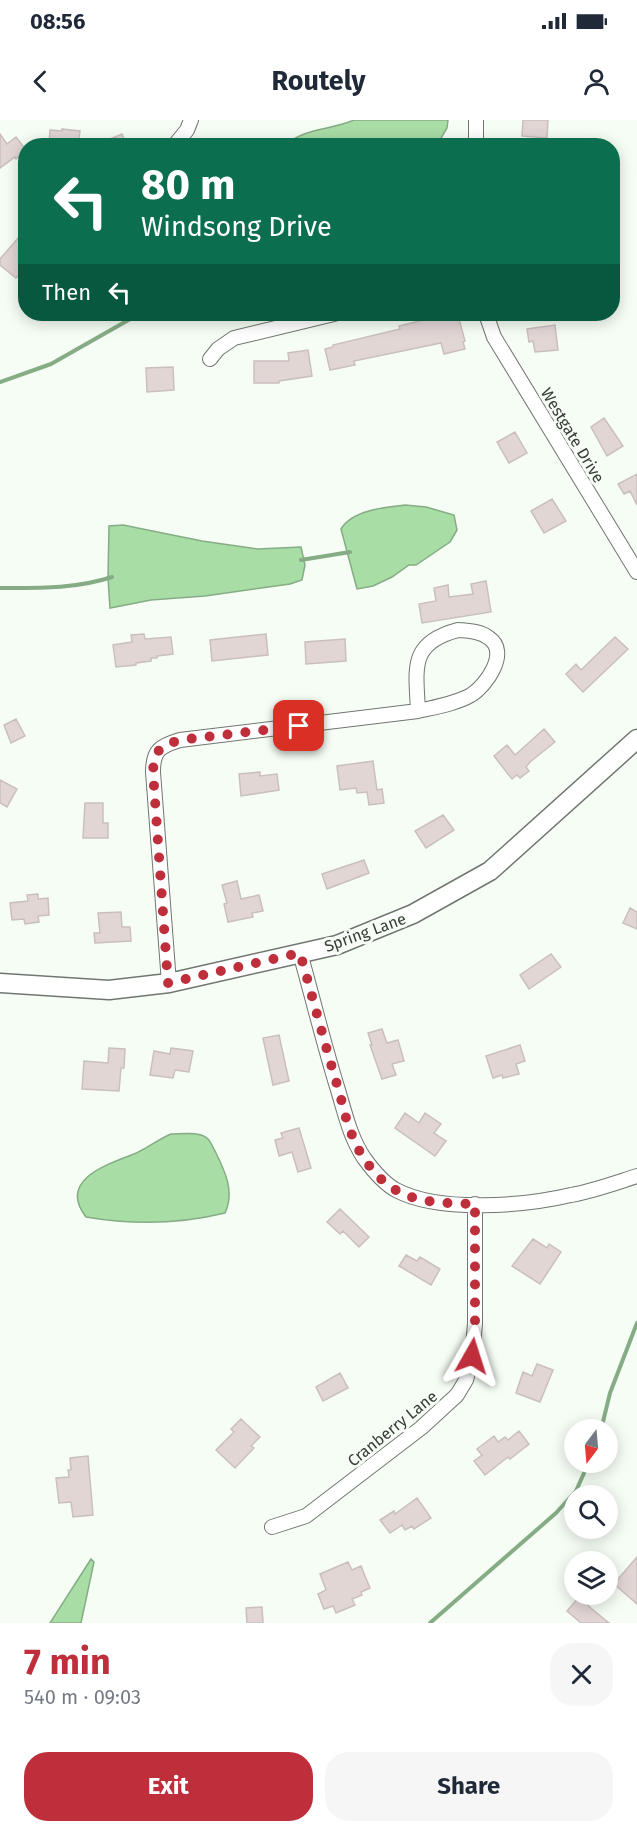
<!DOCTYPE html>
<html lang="en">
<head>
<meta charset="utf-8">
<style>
  :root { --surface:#fff; --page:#f6f6f7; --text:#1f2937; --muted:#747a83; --accent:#bf2f3b }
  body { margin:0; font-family:"Fira Sans",sans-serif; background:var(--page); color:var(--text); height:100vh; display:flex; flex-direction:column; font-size:22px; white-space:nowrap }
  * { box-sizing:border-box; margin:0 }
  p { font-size:20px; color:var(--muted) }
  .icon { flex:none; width:33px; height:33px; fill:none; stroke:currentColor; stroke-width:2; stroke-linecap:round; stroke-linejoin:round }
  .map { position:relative; height:1503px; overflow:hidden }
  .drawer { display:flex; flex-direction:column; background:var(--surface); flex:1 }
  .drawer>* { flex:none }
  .hud { position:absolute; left:18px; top:18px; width:602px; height:183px; border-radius:24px; box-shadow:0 3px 15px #0003; background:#0b6e4f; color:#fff; overflow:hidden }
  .needle { width:39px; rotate:196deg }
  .buttons { position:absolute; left:564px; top:1299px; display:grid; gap:12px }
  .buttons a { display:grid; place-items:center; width:54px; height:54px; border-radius:50%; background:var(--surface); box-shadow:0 3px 15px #0003; font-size:30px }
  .pin { position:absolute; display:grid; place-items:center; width:51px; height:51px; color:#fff; margin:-26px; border-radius:12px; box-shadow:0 3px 9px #0006 }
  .me { position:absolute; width:66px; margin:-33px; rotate:6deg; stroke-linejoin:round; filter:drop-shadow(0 0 4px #0008) }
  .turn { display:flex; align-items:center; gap:21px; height:126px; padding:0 24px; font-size:27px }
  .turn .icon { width:78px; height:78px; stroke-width:2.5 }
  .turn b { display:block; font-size:42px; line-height:51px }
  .then { display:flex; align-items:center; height:57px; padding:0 24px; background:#0003; gap:12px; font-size:22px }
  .round { display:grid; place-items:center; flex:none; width:63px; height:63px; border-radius:24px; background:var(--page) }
  .overview { display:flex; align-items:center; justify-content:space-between; height:102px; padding:0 24px }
  h1 { font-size:36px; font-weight:700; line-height:45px; color:var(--accent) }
  .cta { display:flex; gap:12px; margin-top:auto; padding:12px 24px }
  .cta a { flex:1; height:69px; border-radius:24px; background:var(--accent); color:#fff; font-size:24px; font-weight:700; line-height:69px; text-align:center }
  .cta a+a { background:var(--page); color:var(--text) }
  .status { display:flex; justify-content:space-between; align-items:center; height:42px; padding:0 30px; background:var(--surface); direction:ltr }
  .status svg { height:16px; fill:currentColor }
  header { display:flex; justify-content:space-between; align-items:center; height:78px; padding:0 24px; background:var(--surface); font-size:27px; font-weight:700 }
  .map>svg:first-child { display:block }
  .water { fill:#a8dda6; stroke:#86ac85; stroke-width:1.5 }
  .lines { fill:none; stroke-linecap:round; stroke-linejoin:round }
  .stream { stroke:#86ac85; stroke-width:4 }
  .building { fill:#e2d6d5; stroke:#cbbfbe; stroke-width:1.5 }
  .street-casing { stroke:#707770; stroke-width:16 }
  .secondary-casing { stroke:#707770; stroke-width:21 }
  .street { stroke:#fff; stroke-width:14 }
  .secondary { stroke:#fff; stroke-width:18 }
  .route { stroke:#bf2f3b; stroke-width:10; stroke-dasharray:0 18 }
  .labels { text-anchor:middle; stroke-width:6; stroke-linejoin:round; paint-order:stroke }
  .street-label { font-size:16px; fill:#383b38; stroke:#f5fdf4 }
</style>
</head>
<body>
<div class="status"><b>08:56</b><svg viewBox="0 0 49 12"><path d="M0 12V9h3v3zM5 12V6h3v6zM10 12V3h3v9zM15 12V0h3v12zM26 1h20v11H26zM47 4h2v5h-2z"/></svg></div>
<header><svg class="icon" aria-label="back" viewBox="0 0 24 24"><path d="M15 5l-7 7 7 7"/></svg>Routely<svg class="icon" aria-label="person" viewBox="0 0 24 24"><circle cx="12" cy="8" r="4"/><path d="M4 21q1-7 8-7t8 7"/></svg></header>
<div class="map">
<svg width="637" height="1503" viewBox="0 0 637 1503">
  <rect width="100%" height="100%" fill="#f5fdf4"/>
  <path class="water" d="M354,0h94l-1,8 -10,17h-151c18,-17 45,-15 68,-25z
    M405,385l21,2 28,8 3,15 -7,12 -34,23h-7l-17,12 -19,9 -16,3 -16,-60c11,-19 45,-22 64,-24z
    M123,405l79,16 56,8 43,-2 4,18 -3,15 -12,4 -85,12 -54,4 -41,8 -2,-30 1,-52z
    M171,1014c11,0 29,-3 37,5 3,3 5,9 7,12 10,20 20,41 10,62 -45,11 -93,12 -139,4 -29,-37 22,-53 48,-63 12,-5 23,-14 37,-20z
    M91,1439l3,3 -13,61h-31z"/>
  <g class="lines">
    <path class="stream" d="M0,262l51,-18 88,-50
      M301,440l49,-8
      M0,468c37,0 76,1 112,-11
      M601,1310l9,-37 27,-70
      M430,1503l126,-110 20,-22 13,-29"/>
  </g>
  <path class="building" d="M523,0h25l-1,18 -25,-2z
    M62,9l18,2 -2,14 -29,-1 1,-14 12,1z
    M0,14l7,10 9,-7 10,13 -10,9 -1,-2 -15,11z
    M122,14l5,12h-31v-1z
    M26,109v38l-10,11 -16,-13v-6z
    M448,194l1,4 9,-3 7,26 -2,1 2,7 -21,5 -3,-11 -87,18 1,4 -25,5 -5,-21 8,-2v-2l67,-16 -1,-3z
    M555,205l3,25 -23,2 -2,-11 -4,1 -2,-13z
    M308,230l4,26 -33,5v2h-25v-22h35l-1,-8z
    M173,247l1,23 -27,2 -1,-24z
    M604,298l19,28 -16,10 -16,-29z
    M515,312l12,21 -18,10 -12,-21z
    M637,354v31l-7,-14 -6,3 -6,-10z
    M552,379l14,22 -22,12 -13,-22z
    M486,461l5,31 -69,11 -3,-19 17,-3 -2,-13 14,-3 1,12 24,-3 -2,-10z
    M144,514l1,5 26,-2 2,17 -16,2v2h-6v3l-15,2v2l-20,2 -3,-22 19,-3 -1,-7z
    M266,514l2,21 -56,6 -2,-21z
    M615,517l13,12 -45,43 -17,-18 10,-10 5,6z
    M345,519l1,22 -40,3 -1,-22z
    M16,599l9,17 -14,7 -7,-18z
    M544,609l11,13 -25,20 -4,5 3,4 -9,7 -3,-3 -5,4 -18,-23 13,-11 8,10z
    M373,641l4,29 5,-1 2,14 -15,2 -2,-13 -10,1 -1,-5 -16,2 -3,-24z
    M260,652v4l17,-2 2,16 -38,6 -2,-22z
    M0,660l17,9 -10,18 -7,-4z
    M85,683h18v20h5v15h-25z
    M443,695l11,15 -28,18 -11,-17z
    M364,740l5,13 -42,16 -5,-15z
    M237,761l4,18 18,-4 4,16 -11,2 1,4 -25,5 -4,-18 3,-1 -5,-18z
    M38,774v5l10,-1 1,17 -11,1 1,6 -14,2 -1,-5 -12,1 -2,-17 18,-2 -1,-6z
    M630,788l7,4v17l-14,-6z
    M121,792l1,15h8l1,14 -36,2 -1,-10h6l-2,-20z
    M551,834l10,13 -32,22 -9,-14z
    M382,909l5,14 11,-3 6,21 -12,3 4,11 -14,4 -12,-34h2l-4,-12z
    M279,915l10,46 -16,4 -10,-47z
    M520,925l5,16 -9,3 3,10 -16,4 -1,-3 -9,3 -7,-22z
    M109,928l16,1 -1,19h-3l-2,23 -37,-2 2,-28 24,2z
    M171,928l22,3 -4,21 -14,-2 -2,8 -23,-3 4,-24 16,3z
    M405,993l14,10 6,-10 16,11 -7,9 12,8 -11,15 -40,-28z
    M299,1008l12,40 -13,4 -6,-20 -13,4 -4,-16 8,-2 -2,-5z
    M340,1089l29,28 -10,10 -16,-16 -3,3 -13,-12z
    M533,1119l14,9 2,-4 12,8 -21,32 -28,-18z
    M406,1135l11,6 3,-4 20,12 -9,16 -32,-19z
    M537,1244l16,6 -13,32 -24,-9 7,-21 9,4z
    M340,1253l8,15 -25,13 -7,-14z
    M241,1299l19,18 -9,9 3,2 -19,20 -19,-18 18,-18 -3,-3z
    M519,1311l10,13 -19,15 -2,-2 -23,18 -11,-14 8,-6 -5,-6 17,-13 4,6 7,-5 3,3z
    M88,1336l5,59 -20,2 -2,-15 -12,1 -3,-25 13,-1 -1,-7h3l-1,-12z
    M417,1378l14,20 -17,11 -2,-3 -7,4 -3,-5 -12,8 -10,-13 14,-9 1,3z
    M637,1437v47l-23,-20z
    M348,1442l4,8 9,-4 9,22 -9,4 1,3 -10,4 3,6 -19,8 -3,-7 -9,3 -6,-15 8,-4 -6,-16z
    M579,1477l13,12 17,14h-28l-14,-12z
    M262,1487l1,16h-16l-1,-15z"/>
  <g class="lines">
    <g class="street-casing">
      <path id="street" d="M476,0v26
        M174,26l13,-16 4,-10
        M486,194l8,23 143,235
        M210,239l8,-10 16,-11 100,-24
        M458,510c11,1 22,1 31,8 21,14 -3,48 -18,57 -16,9 -36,12 -53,16 -2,-43 -9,-68 40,-81z
        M300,833c13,46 24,92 38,137 7,23 12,47 26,68 8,11 19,25 32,32 43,23 128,16 175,5 22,-4 44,-12 66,-19
        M169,863l-16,-211c0,-22 7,-26 27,-32l238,-29
        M272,1407l34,-11 115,-88 36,-33 9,-15 6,-24 3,-32v-120"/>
    </g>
    <g class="secondary-casing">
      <path id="secondary" d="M0,863l109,7 60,-7 168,-38 76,-31 77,-43 147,-132"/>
    </g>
    <use href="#street" class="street"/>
    <use href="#secondary" class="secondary"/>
  </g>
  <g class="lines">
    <path class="route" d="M299,606l-119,14c-20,6 -26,10 -27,32l15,211 132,-30c13,46 25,92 39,138 4,15 7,30 13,44 7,20 24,43 42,54 24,15 53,14 81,15v120l-3,32"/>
  </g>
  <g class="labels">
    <g class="street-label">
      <text transform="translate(573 315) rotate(59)" y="6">Westgate Drive</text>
      <text transform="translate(365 812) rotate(-20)" y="6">Spring Lane</text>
      <text transform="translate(392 1308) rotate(-39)" y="6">Cranberry Lane</text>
    </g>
  </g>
</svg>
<div class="buttons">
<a><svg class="needle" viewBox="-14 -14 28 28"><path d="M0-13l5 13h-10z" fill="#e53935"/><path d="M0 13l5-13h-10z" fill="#747a83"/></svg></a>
<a><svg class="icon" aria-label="search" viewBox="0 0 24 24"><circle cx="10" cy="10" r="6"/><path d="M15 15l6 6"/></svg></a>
<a><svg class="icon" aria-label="layers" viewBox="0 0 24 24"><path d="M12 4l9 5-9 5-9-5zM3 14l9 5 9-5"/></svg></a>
</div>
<div class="pin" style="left:299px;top:606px;background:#d93025"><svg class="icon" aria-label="arrive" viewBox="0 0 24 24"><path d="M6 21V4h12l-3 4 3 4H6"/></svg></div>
<svg class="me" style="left:472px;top:1236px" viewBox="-20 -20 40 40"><path d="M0-17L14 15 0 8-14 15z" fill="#bf2f3b" stroke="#fff" stroke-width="4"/></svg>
<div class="hud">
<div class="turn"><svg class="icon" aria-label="left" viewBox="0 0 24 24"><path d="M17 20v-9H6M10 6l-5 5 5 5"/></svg><div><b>80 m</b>Windsong Drive</div></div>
<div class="then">Then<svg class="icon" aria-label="left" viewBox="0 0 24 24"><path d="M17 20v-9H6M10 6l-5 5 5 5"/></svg></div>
</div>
</div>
<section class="drawer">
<div class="overview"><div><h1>7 min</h1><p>540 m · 09:03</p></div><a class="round"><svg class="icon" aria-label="close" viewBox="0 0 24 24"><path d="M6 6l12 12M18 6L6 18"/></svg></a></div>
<div class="cta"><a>Exit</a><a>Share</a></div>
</section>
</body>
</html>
